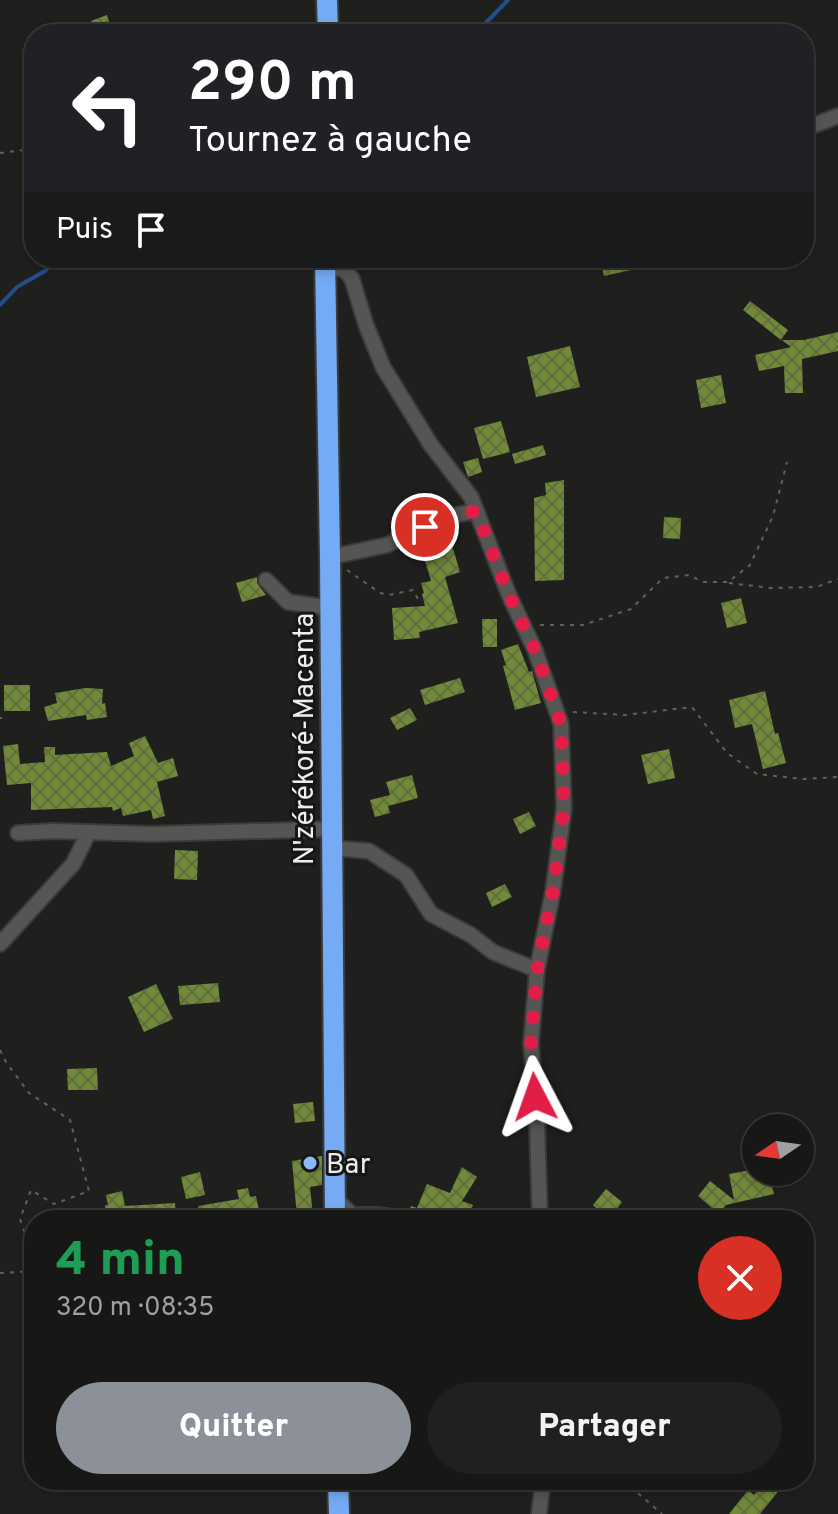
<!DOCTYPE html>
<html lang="fr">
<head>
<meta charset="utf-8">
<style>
  :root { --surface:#171816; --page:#20211f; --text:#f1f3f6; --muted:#9ea0a1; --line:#363735; --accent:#8c9099 }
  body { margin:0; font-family:Overpass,sans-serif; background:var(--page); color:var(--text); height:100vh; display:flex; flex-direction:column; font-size:30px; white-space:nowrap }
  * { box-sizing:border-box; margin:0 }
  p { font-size:26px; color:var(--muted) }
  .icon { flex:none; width:44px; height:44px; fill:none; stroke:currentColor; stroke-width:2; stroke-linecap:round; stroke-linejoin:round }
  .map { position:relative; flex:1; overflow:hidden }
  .drawer { position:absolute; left:24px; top:1210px; width:790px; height:280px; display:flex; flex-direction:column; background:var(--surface); border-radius:32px; box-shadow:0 4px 12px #0003,0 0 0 2px var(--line) }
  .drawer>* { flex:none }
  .guide { position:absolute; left:24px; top:24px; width:790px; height:244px; border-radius:32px; box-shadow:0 4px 12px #0003,0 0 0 2px var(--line); background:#202124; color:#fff; overflow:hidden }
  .needle { width:52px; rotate:257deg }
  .fabs { position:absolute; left:742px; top:1114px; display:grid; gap:16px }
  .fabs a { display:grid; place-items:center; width:72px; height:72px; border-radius:50%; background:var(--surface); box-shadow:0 4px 12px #0003,0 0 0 2px var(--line); font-size:40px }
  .pin { position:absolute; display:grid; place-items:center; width:68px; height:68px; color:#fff; margin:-34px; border:4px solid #fff; border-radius:50%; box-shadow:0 2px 8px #0007 }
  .me { position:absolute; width:88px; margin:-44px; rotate:356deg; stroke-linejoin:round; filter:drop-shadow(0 0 6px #0008) }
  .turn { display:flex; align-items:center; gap:28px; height:168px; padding:0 32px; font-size:36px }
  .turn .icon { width:104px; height:104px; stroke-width:2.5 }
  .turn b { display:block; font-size:56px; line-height:68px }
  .then { display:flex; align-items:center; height:76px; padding:0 32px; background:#0003; gap:16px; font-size:30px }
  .round { display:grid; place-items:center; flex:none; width:84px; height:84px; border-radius:42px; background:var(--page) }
  .overview { display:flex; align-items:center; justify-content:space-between; height:136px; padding:0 32px }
  h1 { font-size:48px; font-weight:800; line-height:60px; color:#1e9e55 }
  .cta { display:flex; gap:16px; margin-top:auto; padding:16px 32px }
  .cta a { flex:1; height:92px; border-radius:48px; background:var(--accent); color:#fff; font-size:32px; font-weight:800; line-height:92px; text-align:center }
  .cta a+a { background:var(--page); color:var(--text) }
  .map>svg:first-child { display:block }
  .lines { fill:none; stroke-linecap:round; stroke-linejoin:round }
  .stream { stroke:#234e89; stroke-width:4 }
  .building { fill:url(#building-cross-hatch) }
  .minor-casing { stroke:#3b3c3a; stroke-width:18 }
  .highway-casing { stroke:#3b3c3a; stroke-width:24 }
  .path { stroke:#60615f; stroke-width:2; stroke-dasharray:4 6; stroke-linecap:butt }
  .minor { stroke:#555653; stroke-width:14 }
  .highway { stroke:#75aaf4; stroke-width:20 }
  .route { stroke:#e11d48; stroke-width:14; stroke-dasharray:0 25.2 }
  .poi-dot { fill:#8bbafc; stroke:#161715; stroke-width:3 }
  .labels { text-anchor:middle; stroke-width:6; stroke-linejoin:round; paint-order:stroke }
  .street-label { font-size:28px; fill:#edeeec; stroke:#161715 }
  .poi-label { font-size:28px; fill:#edeeec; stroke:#161715; text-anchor:start }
</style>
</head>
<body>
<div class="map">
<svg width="838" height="1514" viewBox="0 0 838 1514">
  <defs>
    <pattern id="building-cross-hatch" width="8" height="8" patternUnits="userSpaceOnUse" patternTransform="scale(2)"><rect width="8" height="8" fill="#728939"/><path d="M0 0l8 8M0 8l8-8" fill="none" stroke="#616f3f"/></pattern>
  </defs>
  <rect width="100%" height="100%" fill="#1f201e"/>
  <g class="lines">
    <path class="stream" d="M475,34l33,-34
      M0,305l17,-18 28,-16 14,-13"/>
  </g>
  <path class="building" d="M107,15l6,19h-17l-5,-13z
    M600,258h34l2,11 -32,7z
    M750,301l38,29 -7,10 -38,-30z
    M838,332v19l-36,8 1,34h-18l-1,-27 -25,5 -4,-16 36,-8 -9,-7h22z
    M570,346l10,41 -44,10 -9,-40z
    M721,375l5,28 -25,5 -5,-28z
    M501,421l9,31 -27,7 -9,-31z
    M543,445l3,10 -31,9 -3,-10z
    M478,458l4,14 -14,5 -5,-15z
    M564,480v100l-29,1 -1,-83 12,-3 -1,-12z
    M664,517l17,1 -1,21 -17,-1z
    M452,545l8,27 -15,5 13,46 -39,9 1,6 -26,2 -2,-32 33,-2 -3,-12 2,-1 -3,-10 10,-2 -8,-27z
    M257,577v6l9,12 -24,7 -6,-19z
    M741,598l6,25 -20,5 -6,-25z
    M482,619h15v28h-14z
    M518,644l11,28 3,-1 9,32 -26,7 -12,-44 3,-1 -5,-15z
    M460,678l5,14 -40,13 -5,-15z
    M4,685h26v26h-26z
    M86,688l17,1 -1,15 3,-1 2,14 -20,3 -1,-5 -38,6 -4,-14 13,-4 -2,-10z
    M765,691l10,43 3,-1 8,30 -23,6 -11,-45 -17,4 -6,-28z
    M410,708l7,12 -20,10 -7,-12z
    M145,736l13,27 15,-5 5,18 -21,6 8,34 -12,3 -2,-9 -28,6 -2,-8 -8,3 -1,-4 -81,3v-27l-24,2 -4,-39 15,-2 2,20 25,-2 -1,-15h11v8l52,-3 4,14 23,-10 -5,-13z
    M669,749l6,29 -27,6 -7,-29z
    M412,775l6,23 -30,8 2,7 -15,4 -5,-17 20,-5 -4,-13z
    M529,812l7,14 -16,8 -7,-15z
    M175,850l23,1 -1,29 -23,-1z
    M505,884l7,13 -20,10 -6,-14z
    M218,983l2,19 -40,3 -2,-19z
    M156,984l17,35 -29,13 -16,-35z
    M97,1068l1,22h-30l-1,-21z
    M313,1102l2,19 -20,2 -2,-19z
    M322,1156v29l-12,2 3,29 -16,1 -5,-56z
    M462,1167l15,10 -15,24 11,4 -6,15h-61l5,-14 6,2 10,-24 23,9z
    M756,1169v3h13l5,22 -48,11 -7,9 -21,-18 12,-15 24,19 -5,-26z
    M200,1172l5,23 -19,4 -5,-22z
    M248,1188l2,9 6,-1 5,24h-61l-2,-14 41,-7 -2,-9z
    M606,1189l16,13 -10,14 -8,-5 -2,2 -9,-8z
    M122,1191l3,15 50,-3 1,17h-70l-1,-15h3l-2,-10z
    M766,1480h5l10,8 -21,26h-31l19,-24 6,5z"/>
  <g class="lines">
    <g class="minor-casing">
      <path id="minor" d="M804,129l34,-13
        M325,269l14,-1 7,3 6,8 14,46 17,42 48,78 40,52 38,98 26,55 26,74 3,84 -11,83 -16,79 -6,74 6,80 3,96
        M330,557l57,-12 58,-28 31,-6
        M266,580l22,22 43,6
        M18,833l35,-2 99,3 180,-5
        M332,848l37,3 37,24 25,39 40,21 22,17 44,18
        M0,944l73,-80 16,-32
        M335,1198l17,17h24l16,2
        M539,1514l4,-34"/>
    </g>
    <g class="highway-casing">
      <path id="highway" d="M327,0l1,34
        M325,258l5,299 5,663
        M338,1480l1,34"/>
    </g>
    <path class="path" d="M0,153l32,-4
      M347,570l33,23 9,2 24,-5 6,11
      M729,583l42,5 45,-1 22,-8
      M540,625h43l48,-16 32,-31 26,-3 14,7h25l22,-17 23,-49 14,-54
      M573,712l52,3 67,-8 35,46 30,21 46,5 35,-2
      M0,718h2
      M0,1050l6,12 23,31 41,27 19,71 -35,13 -23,-14 -11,29 14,40
      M0,1273l34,-2
      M623,1480l39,34"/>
    <use href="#minor" class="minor"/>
    <use href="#highway" class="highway"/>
  </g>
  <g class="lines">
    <path class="route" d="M425,527l20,-10 31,-6 33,84 26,55 26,74 3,84 -11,83 -16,79 -6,74 4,53"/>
  </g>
  <circle class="poi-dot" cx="310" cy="1163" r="8"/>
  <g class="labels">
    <g class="street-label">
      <text transform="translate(303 739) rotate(-90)" y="10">N'zérékoré-Macenta</text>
    </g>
    <g class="poi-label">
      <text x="326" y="1173">Bar</text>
    </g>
  </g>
</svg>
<div class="fabs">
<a><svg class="needle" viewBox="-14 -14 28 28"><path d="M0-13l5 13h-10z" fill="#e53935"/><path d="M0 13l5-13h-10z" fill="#9ea0a1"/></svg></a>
</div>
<div class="pin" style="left:425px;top:527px;background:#d93025"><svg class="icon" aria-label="arrive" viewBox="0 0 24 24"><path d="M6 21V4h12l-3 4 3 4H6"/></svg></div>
<svg class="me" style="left:535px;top:1097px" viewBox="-20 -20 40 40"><path d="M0-17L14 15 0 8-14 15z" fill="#e11d48" stroke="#fff" stroke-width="4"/></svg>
<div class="guide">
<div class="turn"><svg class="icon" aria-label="left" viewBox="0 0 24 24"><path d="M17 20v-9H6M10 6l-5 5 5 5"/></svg><div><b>290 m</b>Tournez à gauche</div></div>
<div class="then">Puis<svg class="icon" aria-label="arrive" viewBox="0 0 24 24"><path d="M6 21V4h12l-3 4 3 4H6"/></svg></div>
</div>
<section class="drawer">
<div class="overview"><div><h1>4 min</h1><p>320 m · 08:35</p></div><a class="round" style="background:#d93025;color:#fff"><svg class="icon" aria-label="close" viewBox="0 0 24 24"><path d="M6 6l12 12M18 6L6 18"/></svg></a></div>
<div class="cta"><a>Quitter</a><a>Partager</a></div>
</section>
</div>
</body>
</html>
